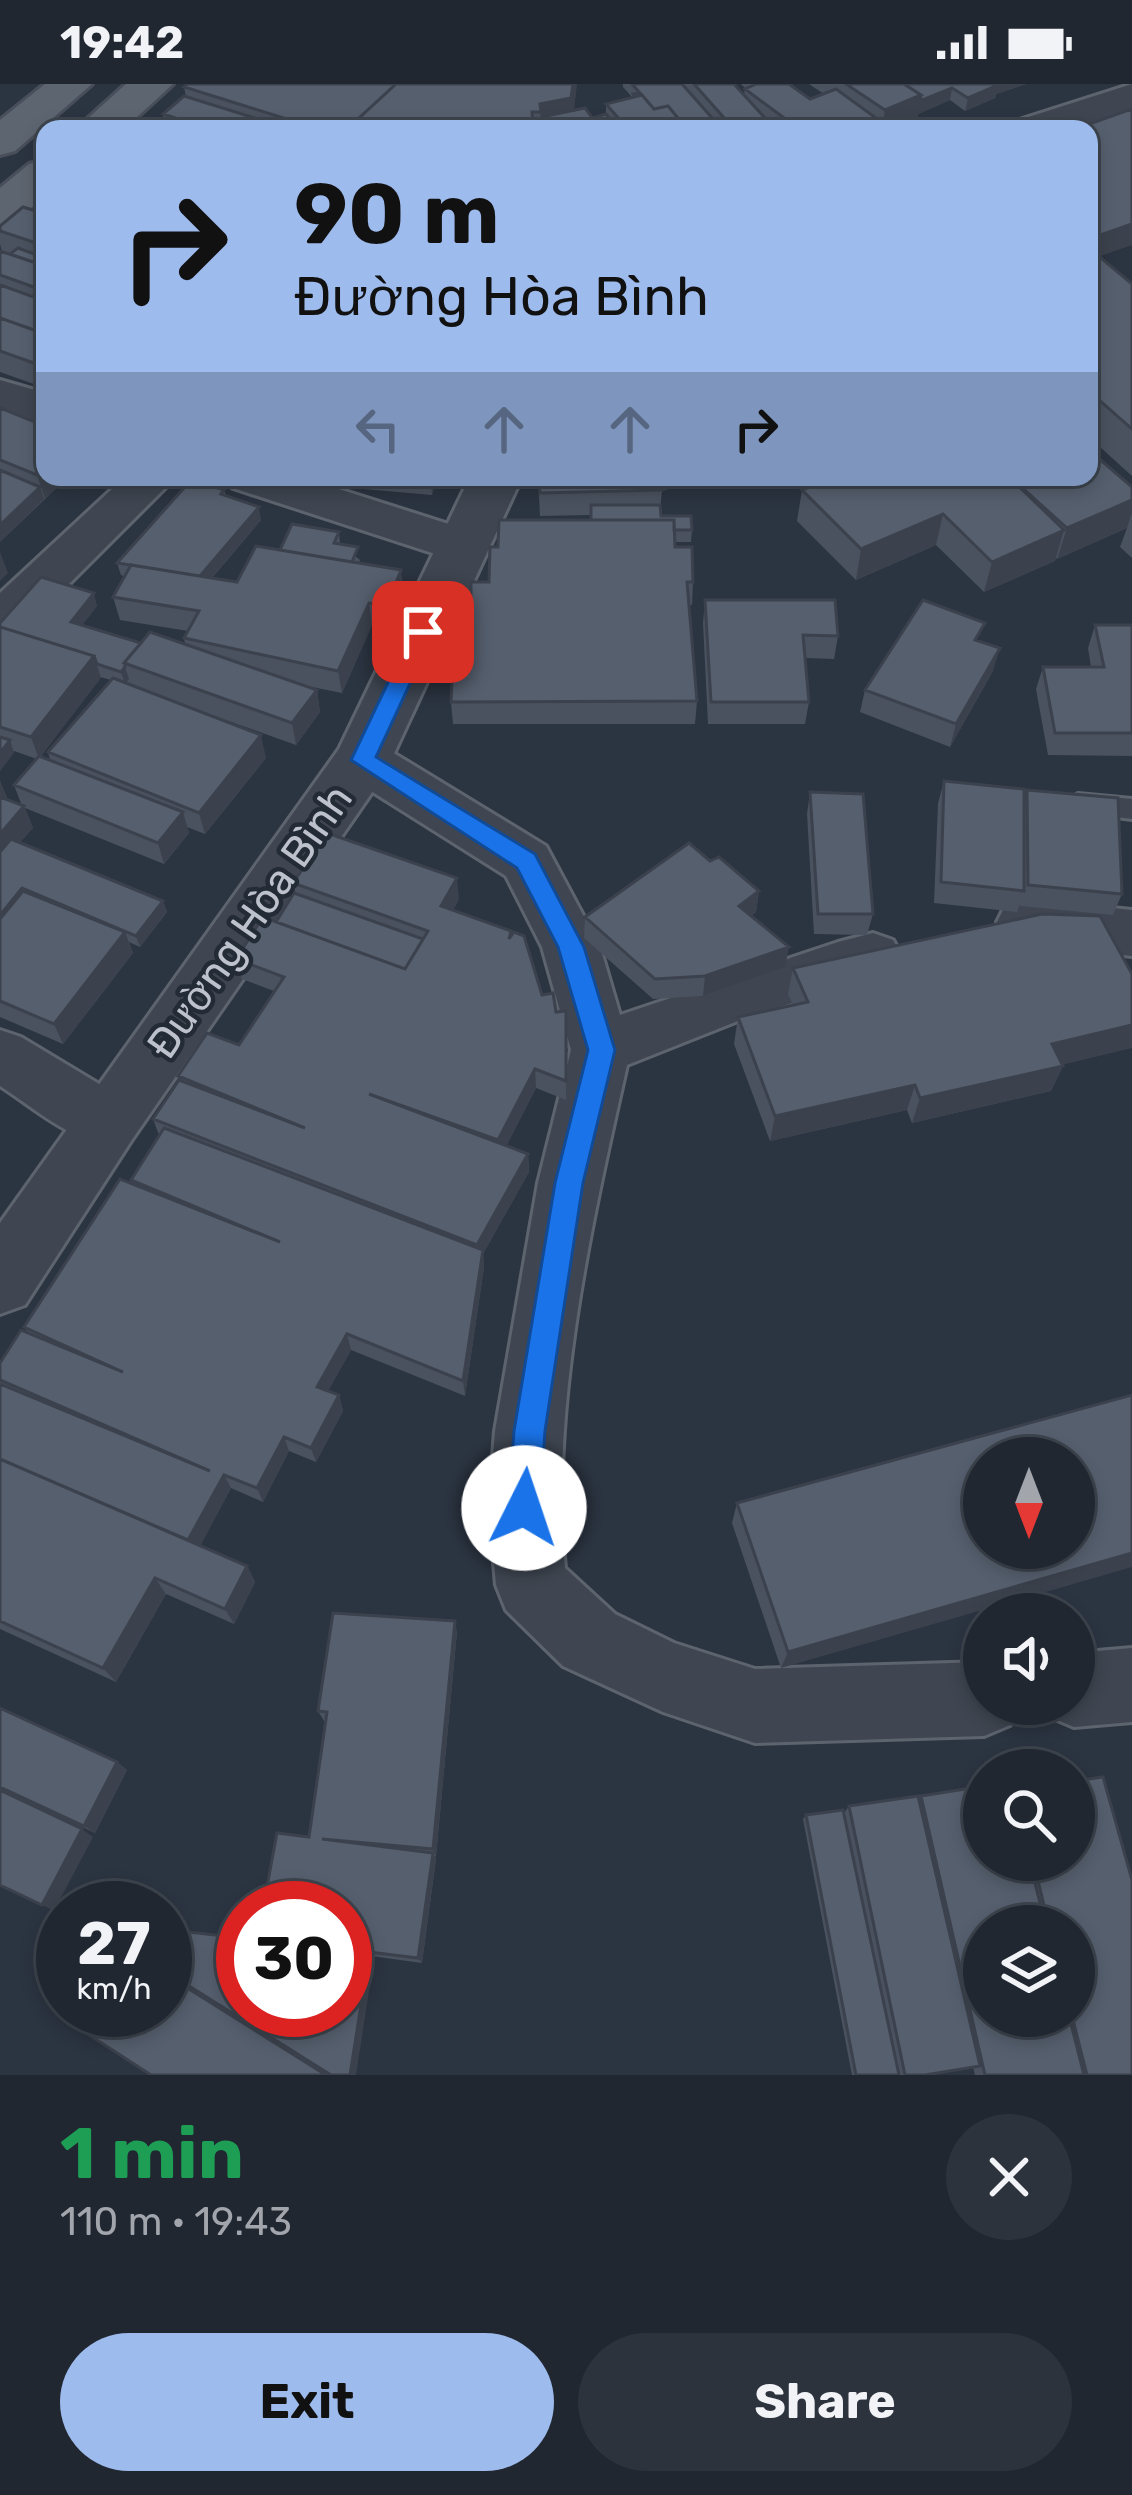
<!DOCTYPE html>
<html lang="en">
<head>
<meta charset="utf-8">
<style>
  :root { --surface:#202731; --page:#2d333d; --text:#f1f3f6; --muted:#a2a5ab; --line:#3d444d; --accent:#9ebbed }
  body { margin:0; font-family:Rubik,sans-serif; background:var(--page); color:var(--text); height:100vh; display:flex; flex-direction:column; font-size:45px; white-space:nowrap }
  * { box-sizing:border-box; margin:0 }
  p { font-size:39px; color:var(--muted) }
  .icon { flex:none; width:66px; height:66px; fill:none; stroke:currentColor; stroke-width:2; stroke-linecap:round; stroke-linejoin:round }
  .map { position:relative; height:1991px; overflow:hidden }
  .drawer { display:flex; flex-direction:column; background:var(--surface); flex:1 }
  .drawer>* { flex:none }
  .guide { position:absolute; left:36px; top:36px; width:1062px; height:366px; border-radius:24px; box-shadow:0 6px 18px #0003,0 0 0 3px var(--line); background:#9ebbed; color:#111; overflow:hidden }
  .needle { width:78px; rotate:180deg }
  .tools { position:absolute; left:963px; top:1353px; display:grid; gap:24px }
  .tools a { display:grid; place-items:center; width:132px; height:132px; border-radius:50%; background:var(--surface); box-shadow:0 6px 18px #0003,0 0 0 3px var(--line); font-size:60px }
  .speed { position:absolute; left:36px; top:1797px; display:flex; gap:24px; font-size:60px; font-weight:700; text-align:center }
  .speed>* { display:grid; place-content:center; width:156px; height:156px; border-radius:50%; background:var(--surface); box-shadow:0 6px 18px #0003,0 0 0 3px var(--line); line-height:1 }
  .speed small { font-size:30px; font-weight:400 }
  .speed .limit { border:18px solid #d22; background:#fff; color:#111 }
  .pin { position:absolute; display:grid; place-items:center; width:102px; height:102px; color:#fff; margin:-51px; border-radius:24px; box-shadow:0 6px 18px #0006 }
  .me { position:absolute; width:132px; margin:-66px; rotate:4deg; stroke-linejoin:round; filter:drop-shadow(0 0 9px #0008) }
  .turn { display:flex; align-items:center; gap:42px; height:252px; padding:0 60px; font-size:54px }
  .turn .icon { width:156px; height:156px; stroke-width:2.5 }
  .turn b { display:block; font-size:84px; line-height:102px }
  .lanes { display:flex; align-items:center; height:114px; padding:0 60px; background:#0003; justify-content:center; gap:60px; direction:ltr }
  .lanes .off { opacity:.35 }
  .round { display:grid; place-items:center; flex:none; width:126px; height:126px; border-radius:63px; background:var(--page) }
  .summary { display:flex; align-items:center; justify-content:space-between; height:204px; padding:0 60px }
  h1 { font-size:72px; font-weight:700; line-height:90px; color:#1e9e55 }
  .action { display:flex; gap:24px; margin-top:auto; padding:24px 60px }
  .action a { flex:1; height:138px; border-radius:72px; background:var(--accent); color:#111; font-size:48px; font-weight:700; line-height:138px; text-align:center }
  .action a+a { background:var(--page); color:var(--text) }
  .status { display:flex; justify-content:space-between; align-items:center; height:84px; padding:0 60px; background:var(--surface); direction:ltr }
  .status svg { height:33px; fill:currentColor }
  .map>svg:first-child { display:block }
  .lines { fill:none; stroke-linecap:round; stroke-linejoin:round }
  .service-casing { stroke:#5d646e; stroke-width:6 }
  .minor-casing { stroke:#5d646e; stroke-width:6 }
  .tertiary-casing { stroke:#5d646e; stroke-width:6 }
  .primary-casing { stroke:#484f5a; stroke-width:6 }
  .service { fill:#3f4651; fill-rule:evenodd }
  .minor { fill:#3f4651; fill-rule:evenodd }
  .tertiary { fill:#3f4651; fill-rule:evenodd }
  .primary { fill:#5d6570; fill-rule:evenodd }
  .wall { fill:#4a525f; fill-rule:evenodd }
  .shaded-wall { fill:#3c424d }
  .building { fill:#565f6e; stroke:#3c424d; stroke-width:3; fill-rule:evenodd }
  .route { fill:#1a73e8; stroke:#114b97; stroke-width:3 }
  .labels { text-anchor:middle; stroke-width:9; stroke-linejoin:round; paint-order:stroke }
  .street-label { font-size:42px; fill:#bcc1cb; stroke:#232b36 }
</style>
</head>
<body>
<div class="status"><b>19:42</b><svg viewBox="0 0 49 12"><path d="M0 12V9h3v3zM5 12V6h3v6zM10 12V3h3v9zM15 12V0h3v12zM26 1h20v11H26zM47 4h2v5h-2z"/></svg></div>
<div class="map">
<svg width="1132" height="1991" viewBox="0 0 1132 1991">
  <rect width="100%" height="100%" fill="#2b3441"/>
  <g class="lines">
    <g class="service-casing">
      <path id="service" d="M1078,710l54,5v20l-64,-8 -4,-7z"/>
    </g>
    <g class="minor-casing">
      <path id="minor" d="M0,296l45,13v31l-45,-14z
        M125,393h51l-158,158 -18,5v-47z
        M227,393h74l179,57 7,12 -7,12 -17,5 -230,-75z
        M363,656l19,6 164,100 54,101 20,68 218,-73 35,-9 20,7 9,16 -9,16 -140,43 -126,50c-35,155 -78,346 -62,503l50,46 59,29 81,26 229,-7v42h35l-9,21 -26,11 -229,7 -92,-31 -100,-46 -57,-56 -10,-25 -7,-78 6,-76 43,-248 33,-133 -29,-103 -36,-71 -162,-102 -8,-14 8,-14z
        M1025,815l107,11v46l-107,-11 -20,-7 -8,-16 8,-16z
        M0,946l21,7 108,65 8,19 -8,19c-45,15 -92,-31 -129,-54z
        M1132,1564v74l-58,5 -26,-11 -5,-12h31v-51z"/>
    </g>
    <g class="tertiary-casing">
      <path id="tertiary" d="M1132,0v25l-56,20h-64l7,-9z
        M470,393h52l-138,298 -253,366 -106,164 -25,9v-91l339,-474z"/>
    </g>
    <g class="primary-casing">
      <path id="primary" d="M45,0h47l-77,67 -15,4v-35z
        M126,0h47l-49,45h-48z
        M45,76v36l-29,25 -16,4v-37l29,-24z"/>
    </g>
    <use href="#service" class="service"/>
    <use href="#minor" class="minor"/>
    <use href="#tertiary" class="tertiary"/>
    <use href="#primary" class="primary"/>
  </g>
  <path class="wall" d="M623,0h111l10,11 1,-7 -4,-4h48l21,15 14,-5 -15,-10h217l-30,10 -1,4 -30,13 -15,-11 -32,14 -1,5 -24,10h-113l-16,-12 11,12h-616l6,-2 -2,-13 23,-17 -2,-10 390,23 18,8 14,-4v-10l26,-7 -9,-10z
    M1132,25l-33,148 33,27v192l-43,-39v-308z
    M45,120v184l-45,-16v-121l2,1 -2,-8v-18l36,-15z
    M0,324l45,69h23l-68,65z
    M272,393h165l-5,18 -159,-14z
    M538,393h167l-43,14 -2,19 1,6 31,14 -1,12h-16v5l18,35 -1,23h-3l8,96 -2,23h-242l-2,-22 20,-42 27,-113 93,-27v-5l-51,1z
    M1132,403v71l-12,-11 7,-19 -70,31 -1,-1 -1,3 -71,31 -48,-47 -80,35 -59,-59 5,-31z
    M224,406l2,6 35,24 -49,58 25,4 43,-32 59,-18 1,12 20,16 -1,3 45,30 -15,35 -17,-3 -30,68 -40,-8 15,5 3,22 -24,33 -124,-44 94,57 -61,76 -18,-7 2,6 -25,31 -139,-56 8,20 -13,14 143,59 4,11 -27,35 -11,-5 4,11 -70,91 -63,-27v-236l8,19 14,6 -8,-21 23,-26 -23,-8 -14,20v-148l97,-17 -15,19 59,18 44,1 -1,-6 4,-7 -68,-11 -7,-23 11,-21 -3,-1 -4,-12zM100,593l11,3 -63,72 2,8 -9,-4z
    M705,516l133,36 -4,23 -29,-1 4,44 -4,22h-97l-5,-101z
    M1095,541h37v131l-84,-1 -12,-66 7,-22h48l-3,-19z
    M980,558l13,29 -43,76 -90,-35 5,-22z
    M944,697l80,16 3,-7 95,104 -9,21 -93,-9v-3l-3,9 -83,-9 4,-100z
    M810,708l63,122 -6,21 -53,-1 -7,-120z
    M710,777l49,30 -3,21 -5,4 34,51 -82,29 -50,3 -69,-61 1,-21z
    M293,799l166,16 -6,11 59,26 30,59 14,17 10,-1v89l-30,-12 -30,58 22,8 1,18 -46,82 1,13 -19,129 -114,-46 -23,41 11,4 4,16 -27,51 -27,-11 -26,51 -32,-14 -31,58 47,20 8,16 -21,42 -68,-30 -50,88 -116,-53v-266l28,-30 -4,-6 109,-143 -2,-4 28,-45 -6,-16 27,-39 -2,-4 61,-31 35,-54 -32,-12 -6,-20 40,-37 20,-28z
    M793,884l269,97 1,1 -12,25 -139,32 -5,-13 -137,31 -36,-97 4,-27 55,-12 -5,-11z
    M1132,1311l-351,273 -49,-145 5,-20z
    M457,1548l-21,224h-1l1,3 -14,104 -51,-7 3,3 -29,51v-102l-36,-71 17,-116h-2l-6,-10z
    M0,1624l117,54 10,8 -32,63 -95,-44z
    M921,1712l63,64h90l58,215h-157l-2,-8 -45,8h-76l-49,-256 3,-4 38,-2 5,-7 70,-7zM984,1842h90v90h-90z"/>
  <path class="shaded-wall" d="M573,0h4l-5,45 -26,-13 1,13h-6l-1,-25z
    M994,0h32l-30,10 -1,4 -30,13 3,-13z
    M952,4l-2,12 -32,14 -1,5 -24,10h-11l3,-19 36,-15z
    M876,34l-2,11h-26z
    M1132,140v21l-43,15v-21z
    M45,384v9h23l-23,22 -8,-24z
    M433,393h4l-5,18 -1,-12z
    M659,393h46l-43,14z
    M40,403l4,12 -44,43v-17z
    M1132,416v13l-5,15 -70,31 10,-31z
    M259,423l2,13 -64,75 -3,-13z
    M943,430l-7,31 -80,35 5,-31z
    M1064,446l-9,31 -71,31 8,-30z
    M0,468l8,21 -8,8z
    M401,486l3,23 -15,35 -2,-23z
    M94,509l3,13 -22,28 -4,-12z
    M369,519l3,22 -30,68 -4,-22z
    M1000,564l-7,23 -43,76 6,-23z
    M94,572l7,22 -62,81 -8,-22z
    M125,583l4,12 -4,5 -4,-12z
    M317,606l3,22 -24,33 -4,-22z
    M261,651l5,23 -61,76 -6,-21z
    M10,656l4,13 -14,18v-18z
    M0,697l9,21 -9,9z
    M24,722l9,22 -33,38v-32z
    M183,728l6,21 -25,31 -6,-21z
    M457,794l2,21 -16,28 -2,-21z
    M759,807l-3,21 -20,15 3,-21z
    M163,817l4,11 -27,35 -4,-11z
    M125,848l8,21 -70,91 -9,-20z
    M789,863l-4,20 -82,29 2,-20z
    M1132,941v23l-91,22 11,-26z
    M1063,982l-12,25 -139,32 8,-25z
    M535,985l1,19 -36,71 -2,-19z
    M915,1001l-8,25 -137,31 5,-25z
    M528,1070l1,18 -46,82 1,13 -19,129 -2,-15 15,-119 -1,-17z
    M347,1250l4,16 -29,52 -5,-15z
    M339,1311l4,16 -27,51 -5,-14z
    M284,1353l5,14 -26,51 -6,-14z
    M224,1391l7,13 -35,66 -8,-13z
    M1132,1469v14l-351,101 7,-16z
    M247,1482l8,16 -21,42 -9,-15z
    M155,1494l11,16 -50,88 -13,-14z
    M455,1537l2,11 -21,224 -3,-7z
    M117,1678l10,8 -32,63 -11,-7z
    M82,1745l11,8 -39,74 -12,-6z
    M433,1769l3,6 -14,104 -4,-5z
    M369,1870l5,5 -18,116h-6z
    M165,1888l163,103h-2z"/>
  <path class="building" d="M188,0h208l-49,45h-28l-135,-42z
    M396,0h177l-2,14 -31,6 1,8h-9l1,17h-186z
    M632,0h50l40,45h-35l-19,-23 -14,3 -12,-14 -8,1 -1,-2 7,-1z
    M694,0h40l41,45h-41z
    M756,0h33l21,15 26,-10 40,29 -28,11h-49l-54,-40z
    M846,0h58l17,11 -36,15z
    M904,0h93l1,1 -30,13 -16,-10 -32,13 1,-6z
    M642,11l12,14 14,-3 19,23h-59l-22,-25z
    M184,12l106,33h-81l-46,-15z
    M585,24l16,21h-46l-9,-13z
    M1132,25v115l-43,15v-110h-14z
    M606,30l12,15h-17l-9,-11z
    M45,120v42l-45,-15v-5l23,-19 13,4z
    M18,164l27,10v8l-35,-12z
    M1089,164l43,36v145l-43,-38z
    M0,167l45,15v25l-45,-16z
    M0,201l45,16v24l-8,6 -37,-13z
    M0,234l45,16v33l-45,-16z
    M0,324l45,18v42l-8,7 -37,-15z
    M1089,366l43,37v13l-65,28 -57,-51h79z
    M0,386l40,17 -40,38z
    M368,393h65l-2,6z
    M539,393h121l2,13 -122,3z
    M833,393h176l55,53 -72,32 -49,-48 -82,35 -59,-59z
    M192,395l32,11 -3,4 38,13 -59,69 -83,-13z
    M591,421h69l1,11h30l1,14h-18v-10h-83z
    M499,436h175l1,27h17l1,35h-6l10,119 -246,1 2,-42h18v-78h18l1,-35h8z
    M292,440l47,8 -5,11 24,4 -6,15 -72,-12z
    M256,462l145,24 -14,35 -18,-2 -31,68 -154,-33 15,-27 -86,-14 18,-32 106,17z
    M41,493l53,16 -23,29 70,21 -17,20 1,4 -4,5 -24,-8 -3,-8 -94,-29v-4z
    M705,516h130l3,36 -35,-1 6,67h-98z
    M923,516l62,23 -10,17 25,8 -44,76 -91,-34z
    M1095,541h37v108h-77l-12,-66h61z
    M0,543l94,29 -63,81 -31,-10z
    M150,548l167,58 -25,33 -168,-60z
    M113,594l148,57 -62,78 -151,-61z
    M0,653l10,3 -10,13z
    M39,672l144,56 -25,31 -144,-58z
    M944,697l80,8v102l-83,-9z
    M1027,706l91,8 4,96 -94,-9z
    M810,708l53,2 10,120h-55z
    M0,713l24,9 -24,28z
    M327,749l130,45 -16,28 70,25 -2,8 5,-7 10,4 18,59 11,-2 3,19 10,-1v70l-31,-12 -37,71 -129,-46 159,60 -51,91 -324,-126 26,-39 126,48 -127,-52 29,-43 32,12 45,-68 -48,-18 27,-42 142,52 23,-38 -135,-48z
    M11,755l152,62 -27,35 -114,-48 -22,27v-63z
    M689,759l21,18 9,-4 40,34 -20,15 50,41 -84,29 -50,3 -70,-62z
    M23,807l102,41 -71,92 -54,-23v-82z
    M294,809l129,46 -18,30 -129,-47z
    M1042,830l58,2 32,58v51l-80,19 11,22 -143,32 -5,-13 -140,31 -37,-99 70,-15 -15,-34z
    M164,1044l319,122 -20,131 -116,-47 -30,53 22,8 -28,53 -27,-11 -27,51 -33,-13 -36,65 -188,-81v-75l210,87 -210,-91v-17l21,-33 102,42 -99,-45 96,-148 160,63 -149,-62z
    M1132,1311v158l-344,99 -51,-149zM984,1374h90v90h-90z
    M0,1375l247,107 -22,43 -70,-31 -52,90 -103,-47z
    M333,1529l122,8 -22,228 -111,-10 111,14 -15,105 -73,-9v-41h-82l14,-75 32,4 18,-125 -9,-1z
    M0,1624l117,54 -33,64 -84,-39z
    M1103,1693l29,103v195h-45l-15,-59h2v-90h-25l-16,-66h41v-79z
    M984,1702v74h45l17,66h-62v90h85l15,59h-99l-64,-279z
    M0,1706l82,39 -40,76 -42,-20z
    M918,1712l62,270 -55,9h-20l-56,-269z
    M843,1726l56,265h-43l-50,-260z
    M188,1848l55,6v72h102v-59l24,3 -19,121h-19l-153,-96z
    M165,1890l161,101h-175l-91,-59 3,-6h102z"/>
  <path class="route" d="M423,540l11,8 -58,125 159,97 49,93 31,103 -32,133 -38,248 -5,77 -5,10 -11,5 -11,-5 -5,-10 6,-77 41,-248 33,-133 -30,-103 -41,-79 -166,-108 61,-128z"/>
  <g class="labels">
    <g class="street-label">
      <text transform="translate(249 837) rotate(-55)" y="15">Đường Hòa Bình</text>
    </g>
  </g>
</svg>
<div class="tools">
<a><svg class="needle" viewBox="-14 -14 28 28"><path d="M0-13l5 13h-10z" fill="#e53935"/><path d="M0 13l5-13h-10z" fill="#a2a5ab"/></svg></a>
<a><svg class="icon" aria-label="sound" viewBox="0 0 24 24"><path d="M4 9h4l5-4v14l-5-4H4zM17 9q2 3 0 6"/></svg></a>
<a><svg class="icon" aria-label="search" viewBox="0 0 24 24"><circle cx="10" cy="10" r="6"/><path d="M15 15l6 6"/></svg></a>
<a><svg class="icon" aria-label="layers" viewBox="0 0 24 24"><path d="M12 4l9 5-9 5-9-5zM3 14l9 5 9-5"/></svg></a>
</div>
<div class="speed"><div>27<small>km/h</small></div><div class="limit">30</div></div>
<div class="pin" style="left:423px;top:548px;background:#d93025"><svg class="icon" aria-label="arrive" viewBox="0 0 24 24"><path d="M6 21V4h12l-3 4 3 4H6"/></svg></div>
<svg class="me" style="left:524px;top:1424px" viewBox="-20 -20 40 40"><circle r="19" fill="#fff"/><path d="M0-13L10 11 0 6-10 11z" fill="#1a73e8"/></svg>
<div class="guide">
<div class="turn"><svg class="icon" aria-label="right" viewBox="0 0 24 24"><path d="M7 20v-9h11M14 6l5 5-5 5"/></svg><div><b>90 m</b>Đường Hòa Bình</div></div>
<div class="lanes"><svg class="icon off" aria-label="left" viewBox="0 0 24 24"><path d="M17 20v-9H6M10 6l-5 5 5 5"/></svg><svg class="icon off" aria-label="ahead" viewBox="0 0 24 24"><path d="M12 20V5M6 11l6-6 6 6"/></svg><svg class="icon off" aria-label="ahead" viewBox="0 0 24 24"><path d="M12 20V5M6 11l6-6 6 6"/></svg><svg class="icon" aria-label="right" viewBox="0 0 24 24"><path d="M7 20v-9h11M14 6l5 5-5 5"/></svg></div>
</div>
</div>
<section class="drawer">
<div class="summary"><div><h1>1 min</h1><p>110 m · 19:43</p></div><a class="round"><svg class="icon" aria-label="close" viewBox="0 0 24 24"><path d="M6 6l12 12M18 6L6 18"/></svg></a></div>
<div class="action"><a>Exit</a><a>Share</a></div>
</section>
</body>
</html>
